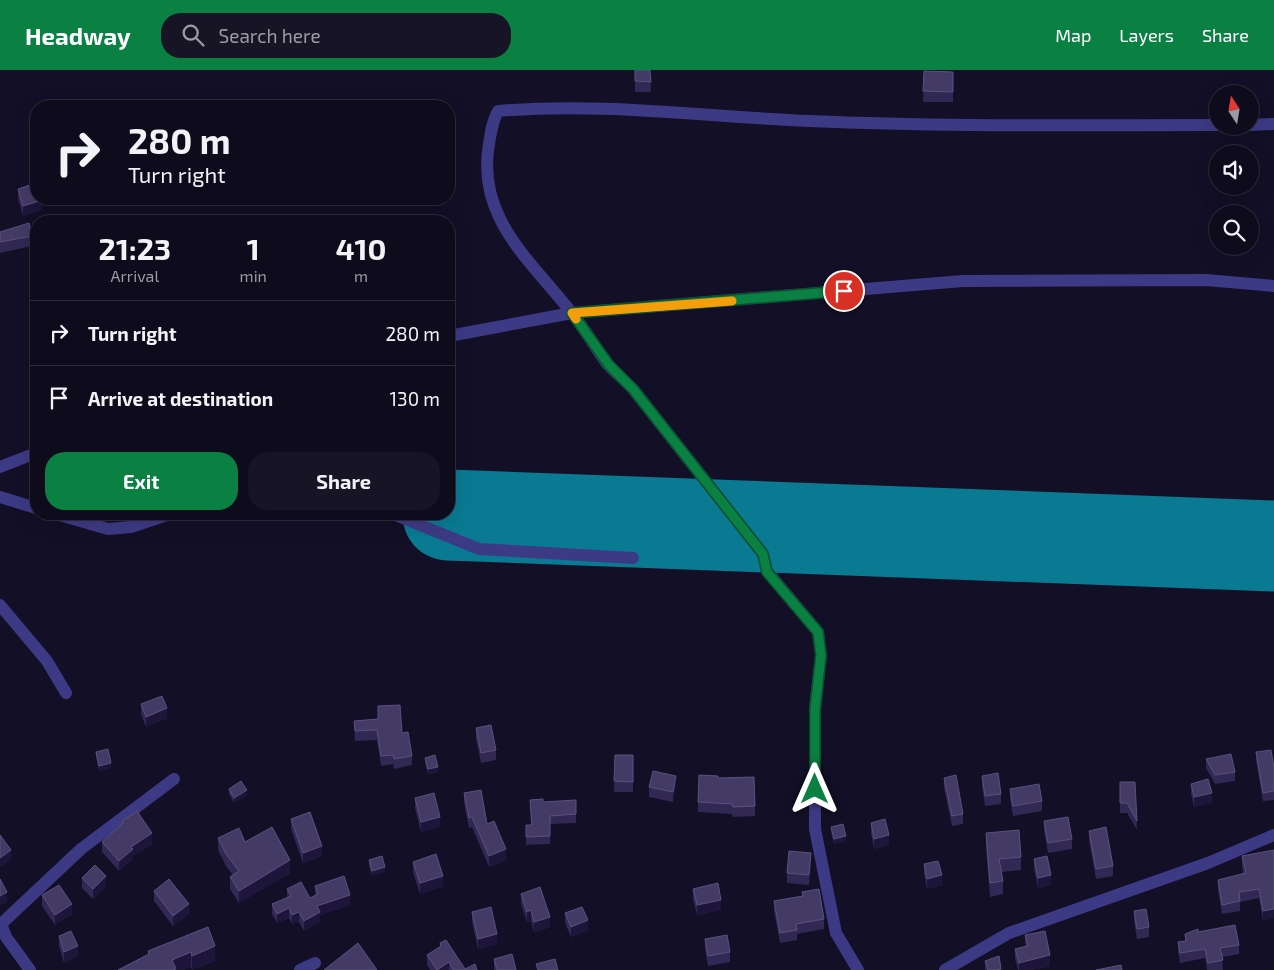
<!DOCTYPE html>
<html lang="en">
<head>
<meta charset="utf-8">
<style>
  :root { --surface:#0e0b1c; --page:#171425; --text:#f1f3f6; --muted:#9b9ba3; --line:#2e2b3b; --accent:#0b8043 }
  body { margin:0; font-family:"Exo 2",sans-serif; background:var(--page); color:var(--text); height:100vh; display:flex; flex-direction:column; font-size:19px; white-space:nowrap }
  * { box-sizing:border-box; margin:0 }
  p { font-size:16px; color:var(--muted) }
  .icon { flex:none; width:28px; height:28px; fill:none; stroke:currentColor; stroke-width:2; stroke-linecap:round; stroke-linejoin:round }
  .map { position:relative; flex:1; overflow:hidden }
  .drawer { position:absolute; left:30px; top:145px; width:425px; height:305px; display:flex; flex-direction:column; background:var(--surface); border-radius:20px; box-shadow:0 5px 20px #0002,0 0 0 1px var(--line) }
  .drawer>* { flex:none }
  .banner { position:absolute; left:30px; top:30px; width:425px; height:105px; border-radius:20px; box-shadow:0 5px 20px #0002,0 0 0 1px var(--line); background:#0e0b1c; color:var(--text); overflow:hidden }
  .needle { width:32px; rotate:348deg }
  .controls { position:absolute; left:1209px; top:15px; display:grid; gap:10px }
  .controls a { display:grid; place-items:center; width:50px; height:50px; border-radius:50%; background:var(--surface); box-shadow:0 5px 20px #0002,0 0 0 1px var(--line); font-size:25px }
  .pin { position:absolute; display:grid; place-items:center; width:42px; height:42px; color:#fff; margin:-21px; border:2px solid #fff; border-radius:50%; box-shadow:0 1px 5px #0007 }
  .me { position:absolute; width:55px; margin:-28px; rotate:0deg; stroke-linejoin:round; filter:drop-shadow(0 0 4px #0008) }
  .turn { display:flex; align-items:center; gap:18px; height:105px; padding:0 15px; font-size:22px }
  .turn .icon { width:65px; height:65px; stroke-width:2.5 }
  .turn b { display:block; font-size:35px; line-height:42px }
  .eta { display:flex; justify-content:space-evenly; align-items:center; height:85px; text-align:center }
  .eta b { font-size:30px; font-weight:700; line-height:35px }
  .action { display:flex; gap:10px; margin-top:auto; padding:10px 15px }
  .action a { flex:1; height:58px; border-radius:20px; background:var(--accent); color:#fff; font-size:20px; font-weight:700; line-height:58px; text-align:center }
  .action a+a { background:var(--page); color:var(--text) }
  ul { padding:0; list-style:none }
  li { display:flex; align-items:center; gap:15px; height:65px; padding:0 15px; border-top:1px solid var(--line) }
  li div { flex:1 }
  li b { display:block; font-size:19px }
  li em { font-style:normal }
  header { display:flex; align-items:center; gap:30px; box-sizing:border-box; height:70px; padding:0 25px; background:var(--accent); color:#fff }
  header strong { font-size:24px }
  nav { display:flex; gap:28px; margin-inline-start:auto; font-size:18px }
  .search { width:350px; height:45px; background:var(--page); display:flex; align-items:center; gap:12px; box-sizing:border-box; padding:0 18px; border-radius:20px; color:var(--muted); font-size:19px }
  .map>svg:first-child { display:block }
  .lines { fill:none; stroke-linecap:round; stroke-linejoin:round }
  .runway { stroke:#0a7a92; stroke-width:91 }
  .minor { stroke:#3d3a85; stroke-width:12 }
  .wall { fill:#312854 }
  .shaded-wall { fill:#1d163a }
  .building { fill:#433a66; stroke:#5a527e }
  .route-casing { stroke:#07532c; stroke-width:12 }
  .route { stroke:#0b8043; stroke-width:9 }
  .slow { stroke:#f59e0b; stroke-width:9 }
</style>
</head>
<body>
<header>
<strong>Headway</strong>
<div class="search"><svg class="icon" aria-label="search" viewBox="0 0 24 24"><circle cx="10" cy="10" r="6"/><path d="M15 15l6 6"/></svg>Search here</div>
<nav><a>Map</a><a>Layers</a><a>Share</a></nav>
</header>
<div class="map">
<svg width="1274" height="900" viewBox="0 0 1274 900">
  <rect width="100%" height="100%" fill="#130f26"/>
  <g class="lines">
    <path class="runway" d="M448,445l826,31"/>
    <path class="minor" d="M1250,55l24,-1
      M449,266l123,-23 391,-32 243,-1 68,6
      M0,397l36,-14
      M0,427l36,11
      M56,444l52,15 23,-2 39,-13
      M393,444l86,35 154,9
      M0,535l47,56 19,32
      M30,900l-24,-33 -5,-13 80,-75 93,-70
      M300,900l15,-7
      M858,900l-22,-37 -21,-104v-120l6,-54 -3,-23 -51,-61 -4,-17 -130,-165c-8,-8 -17,-16 -25,-24 -13,-17 -23,-37 -37,-53 -41,-52 -95,-95 -82,-168 2,-12 3,-22 9,-33 104,-9 208,6 312,10 136,6 272,4 408,4
      M945,900l64,-37 199,-70 66,-28"/>
  </g>
  <path class="wall" d="M635,0h15l1,22h-16z
    M924,1l29,1v30h-30z
    M18,119l24,21 -19,6 -5,-17z
    M0,162l32,4v10l-32,7z
    M141,634l26,14 -21,9 -5,-13z
    M378,636l24,27 10,23v9l-18,4 -1,-5 -12,2 -4,-26 -22,1 -1,-20 24,-2z
    M476,658l20,22v10l-15,3 -5,-24z
    M96,682l15,16 -12,3 -3,-14z
    M1256,682l18,16v32l-11,1 -7,-41z
    M615,685h18v37h-19z
    M425,688l13,14 -10,2 -3,-11z
    M1206,689l29,13v9l-20,3 -9,-16z
    M982,706l19,18v10l-16,2 -3,-20z
    M718,708l37,28v10l-22,1 -1,-3 -34,-2v-10z
    M944,708l19,36v10l-11,2 -8,-38z
    M1120,712h15l2,48 -10,-17h-7z
    M1191,714l21,19 -18,4 -3,-13z
    M676,716l-3,16 -24,-5v-10z
    M229,719l18,6 -13,8 -5,-9z
    M1010,719l32,12v10l-29,5 -3,-17z
    M464,723l23,31 19,36 -17,7 -17,-40 -3,1 -5,-25z
    M415,728l25,29 -19,5 -6,-24z
    M530,730l13,2 33,12v9l-26,1v20l-24,1v-20h5z
    M291,749l31,37 -19,7 -12,-34z
    M122,751l30,23 -19,12v3l-14,12 -17,-19v-10l20,-18z
    M1044,751l28,18v10l-24,4 -4,-22z
    M871,753l18,22 -15,4 -3,-16z
    M831,757l15,14 -12,3 -3,-12z
    M1089,761l24,35v10l-17,3 -7,-38z
    M986,763l35,24v13l-19,2 1,9v13l-13,3 -4,-50z
    M218,768l27,4 45,31 -51,30 -9,-14v-12l3,-2 -7,-9 -8,-16z
    M1274,780l-11,71 -4,-23 -19,4v9l-18,3 -4,-25v-9l25,-7 -1,-7v-10z
    M1034,789l17,26 -13,3 -4,-19z
    M369,790l16,12 -13,4 -3,-11z
    M413,792l30,24 -23,8 -7,-22z
    M811,793l-2,22 -22,-2v-10z
    M924,794l18,21 -15,4 -3,-15z
    M82,808l24,8 -13,13 -11,-11z
    M315,816l35,19 -30,10v7l-16,9 -5,-9 -7,2 -3,-6 -12,5 -5,-9v-10l15,-6v-9l23,9 5,-2z
    M693,819l28,21 -24,5 -4,-16z
    M154,821l35,23 -16,12 -19,-25z
    M802,822l22,27v10l-27,5v6l-17,3 -6,-32v-10l28,-5z
    M521,824l29,33 -16,5 -3,-11 -4,1 -6,-18z
    M42,825l30,19 -17,11 -13,-19z
    M1134,841l15,16v10l-12,2 -3,-18z
    M472,842l25,32 -19,5 -6,-27z
    M565,843l23,17 -17,7 -6,-14z
    M208,857l7,34 -23,9 -1,-3 -8,3h-65l30,-15v-4z
    M1198,862l41,13v9l-17,3 1,13h-16l-2,-12 -25,5 -2,-11v-10l7,-1v-7z
    M1025,865l25,31 -19,4h-13l-3,-11v-10l10,-3z
    M59,866l19,20 -14,7 -5,-17z
    M705,869l25,13v10l-22,4 -3,-17z
    M440,873l25,26 12,1h-47l-3,-5v-10l13,-8z
    M494,889l22,11h-22z
    M985,891l16,9h-16z"/>
  <path class="shaded-wall" d="M42,130v10l-19,6v-10z
    M167,638v10l-21,9v-10z
    M111,693v5l-12,3v-5z
    M438,697v5l-10,2v-5z
    M676,706v10l-3,16v-10z
    M247,720v5l-13,8v-5z
    M1212,723v10l-18,4v-10z
    M440,747v10l-19,5v-10z
    M152,763v11l-19,12v3l-14,12v-10l12,-14z
    M889,765v10l-15,4v-10z
    M846,766v5l-12,3v-5z
    M322,776v10l-19,7v-10z
    M506,779v11l-17,7v-11z
    M11,780v10l-11,8v-10z
    M811,783v10l-2,22v-10z
    M290,790v13l-51,30v-12z
    M385,797v5l-13,4v-5z
    M942,805v10l-15,4v-10z
    M1051,805v10l-13,3v-10z
    M106,806v10l-13,13v-10z
    M443,806v10l-23,8v-11z
    M7,822v10l-7,4v-10z
    M350,825v10l-30,10v7l-16,9v-10l13,-15z
    M721,830v10l-24,5v-10z
    M72,834v10l-17,11v-10z
    M189,834v10l-16,12v-10z
    M289,838v10l-12,5v-9z
    M1274,839v9l-11,3v-10z
    M531,840v11l-4,1v-10z
    M299,842v10l-7,2v-9z
    M550,847v10l-16,5v-10z
    M588,850v10l-17,7v-10z
    M497,864v10l-19,5v-10z
    M78,876v10l-14,7v-11z
    M215,876v15l-23,9v-14z
    M191,882v15l-8,3h-11v-10z
    M1050,885v11l-19,4h-12v-7z
    M449,892v8h-12z"/>
  <path class="building" d="M635,0h15l1,12 -16,-1z
    M924,1l29,1v20l-30,-1z
    M36,113v16h6v1l-19,6 -5,-17z
    M29,153l3,13 -32,6v-10z
    M162,626l5,12 -21,9 -5,-13z
    M400,635l2,28 6,-1 4,24 -18,3 -1,-4 -12,1 -4,-26 -22,1 -1,-10 24,-2v-13z
    M491,655l5,25 -15,3 -5,-25z
    M108,679l3,14 -12,3 -3,-14z
    M1271,680l3,18v23l-11,2 -7,-41z
    M1231,684l4,18 -20,3 -9,-16z
    M435,685l3,12 -10,2 -3,-11z
    M615,685h18v27l-19,-1z
    M653,701l23,5 -3,16 -24,-5z
    M998,703l3,21 -16,2 -3,-20z
    M699,705l19,1v2l36,-1 1,29 -22,1 -1,-3 -34,-2z
    M956,705l7,39 -11,2 -8,-38z
    M1208,709l4,14 -18,4 -3,-13z
    M241,711l6,9 -13,8 -5,-9z
    M1120,712h15l2,39 -10,-18h-7z
    M1039,714l3,17 -29,5 -3,-17z
    M481,720l6,34 7,-3 12,28 -17,7 -17,-39 -3,1 -5,-25z
    M434,723l6,24 -19,5 -6,-24z
    M543,729v3l33,-2v14l-26,2v20l-24,1v-12h6l-2,-25z
    M137,741l15,22 -21,14 2,2 -14,12 -17,-19 21,-19 -1,-2z
    M310,742l12,34 -19,7 -12,-34z
    M1068,747l4,22 -24,4 -4,-22z
    M885,749l4,16 -15,4 -3,-16z
    M843,754l3,12 -12,3 -3,-12z
    M272,757l18,33 -51,31 -9,-14 9,-6 -13,-17 -8,-16 21,-10 6,14z
    M1106,757l7,39 -17,3 -7,-38z
    M1019,760l2,27 -22,2 4,22 -13,2 -4,-50z
    M0,765l11,15 -11,8z
    M1274,780v59l-11,2 -4,-22 -20,3 1,9 -18,4 -4,-25 28,-7 -4,-17z
    M789,781l22,2 -2,22 -22,-2z
    M436,784l7,22 -23,7 -7,-21z
    M382,786l3,11 -13,4 -3,-11z
    M1047,786l4,19 -13,3 -4,-19z
    M938,791l4,14 -15,4 -3,-15z
    M95,795l11,11 -13,13 -11,-11z
    M344,806l6,19 -33,11 3,6 -16,9 -5,-9 -7,3 -3,-7 -12,6 -5,-10 19,-8 -4,-7 14,-7 9,16 8,-4 -3,-8z
    M0,809l7,13 -7,4z
    M169,809l20,25 -16,12 -19,-25z
    M718,813l3,17 -24,5 -4,-16z
    M59,815l13,19 -17,11 -13,-20z
    M540,817l10,30 -16,5 -3,-12 -4,2 -6,-18z
    M819,819l5,30 -28,5 1,6 -17,3 -6,-32 29,-5 -1,-4z
    M491,837l6,27 -19,5 -6,-27z
    M582,837l6,13 -17,7 -6,-14z
    M1146,839l3,18 -12,2 -3,-18z
    M1235,855l4,20 -19,3 3,12 -15,3 -3,-14 -25,4 -2,-11 8,-1 -1,-7 13,-5v3z
    M208,857l7,19 -23,10 -1,-4 -19,8 4,9 -3,1h-55l31,-16 -1,-3z
    M71,861l7,15 -14,6 -5,-16z
    M1045,861l5,24 -31,8 -4,-14 13,-3 -3,-11z
    M727,865l3,17 -22,4 -3,-17z
    M446,870l19,29 10,-5 2,6h-24l-4,-8 -12,8 -10,-15 14,-9 -1,-3z
    M358,873l19,27h-53z
    M512,884l4,16h-19l-3,-11z
    M999,886l2,13 -5,1h-8l-3,-9z
    M555,889l3,11h-20l-2,-6z
    M1121,895l1,5h-26z"/>
  <g class="lines">
    <g class="route-casing">
      <path id="route" d="M815,719v-80l6,-54 -3,-23 -51,-60 -4,-18 -130,-165 -24,-24 -37,-52 272,-22"/>
    </g>
    <use href="#route" class="route"/>
    <path class="slow" d="M576,249l-4,-6 160,-12"/>
  </g>
</svg>
<div class="controls">
<a><svg class="needle" viewBox="-14 -14 28 28"><path d="M0-13l5 13h-10z" fill="#e53935"/><path d="M0 13l5-13h-10z" fill="#9b9ba3"/></svg></a>
<a><svg class="icon" aria-label="sound" viewBox="0 0 24 24"><path d="M4 9h4l5-4v14l-5-4H4zM17 9q2 3 0 6"/></svg></a>
<a><svg class="icon" aria-label="search" viewBox="0 0 24 24"><circle cx="10" cy="10" r="6"/><path d="M15 15l6 6"/></svg></a>
</div>
<div class="pin" style="left:844px;top:221px;background:#d93025"><svg class="icon" aria-label="arrive" viewBox="0 0 24 24"><path d="M6 21V4h12l-3 4 3 4H6"/></svg></div>
<svg class="me" style="left:815px;top:719px" viewBox="-20 -20 40 40"><path d="M0-17L14 15 0 8-14 15z" fill="#0b8043" stroke="#fff" stroke-width="4"/></svg>
<div class="banner">
<div class="turn"><svg class="icon" aria-label="right" viewBox="0 0 24 24"><path d="M7 20v-9h11M14 6l5 5-5 5"/></svg><div><b>280 m</b>Turn right</div></div>
</div>
<section class="drawer">
<div class="eta">
<div><b>21:23</b><p>Arrival</p></div>
<div><b>1</b><p>min</p></div>
<div><b>410</b><p>m</p></div>
</div>
<ul>
<li><svg class="icon" aria-label="right" viewBox="0 0 24 24"><path d="M7 20v-9h11M14 6l5 5-5 5"/></svg><div><b>Turn right</b></div><em>280 m</em></li>
<li><svg class="icon" aria-label="arrive" viewBox="0 0 24 24"><path d="M6 21V4h12l-3 4 3 4H6"/></svg><div><b>Arrive at destination</b></div><em>130 m</em></li>
</ul>
<div class="action"><a>Exit</a><a>Share</a></div>
</section>
</div>
</body>
</html>
